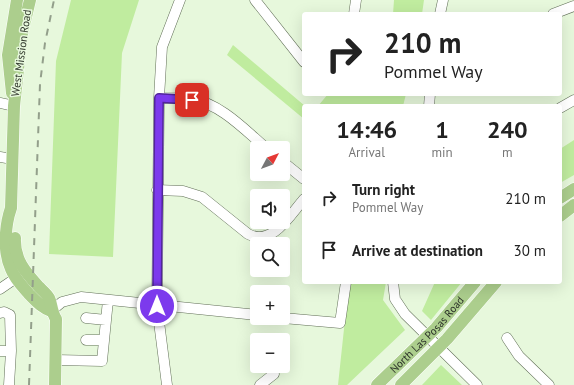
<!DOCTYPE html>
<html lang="en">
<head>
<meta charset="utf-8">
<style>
  :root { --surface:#fff; --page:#f2f2f2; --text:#222; --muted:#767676 }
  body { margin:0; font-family:"PT Sans",sans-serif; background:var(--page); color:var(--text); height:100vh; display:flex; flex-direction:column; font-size:15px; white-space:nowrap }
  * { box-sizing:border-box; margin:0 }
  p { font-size:13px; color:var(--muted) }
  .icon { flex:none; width:22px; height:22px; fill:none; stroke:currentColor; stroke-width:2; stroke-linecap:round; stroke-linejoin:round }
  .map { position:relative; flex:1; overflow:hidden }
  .details { position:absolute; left:302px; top:104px; width:260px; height:180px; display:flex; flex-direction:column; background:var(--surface); border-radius:4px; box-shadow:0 4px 16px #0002 }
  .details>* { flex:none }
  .top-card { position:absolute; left:302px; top:12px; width:260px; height:84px; border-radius:4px; box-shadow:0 4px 16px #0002; background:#fff; color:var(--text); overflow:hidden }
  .needle { width:26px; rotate:49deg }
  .fabs { position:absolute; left:250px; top:141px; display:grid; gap:8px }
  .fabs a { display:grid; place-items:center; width:40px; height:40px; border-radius:4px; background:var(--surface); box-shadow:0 4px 16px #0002; font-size:20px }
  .pin { position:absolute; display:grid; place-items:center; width:34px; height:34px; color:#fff; margin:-17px; border-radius:8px; box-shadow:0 2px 6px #0006 }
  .me { position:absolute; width:44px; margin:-22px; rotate:0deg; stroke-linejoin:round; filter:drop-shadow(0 0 3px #0008) }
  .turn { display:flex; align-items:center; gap:14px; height:84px; padding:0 16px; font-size:18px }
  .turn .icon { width:52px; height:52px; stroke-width:2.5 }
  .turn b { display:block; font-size:28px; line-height:34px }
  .eta { display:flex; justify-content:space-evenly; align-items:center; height:68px; text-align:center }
  .eta b { font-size:24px; font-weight:800; line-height:28px }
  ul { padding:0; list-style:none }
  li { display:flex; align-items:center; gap:12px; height:52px; padding:0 16px }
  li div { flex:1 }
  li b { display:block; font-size:15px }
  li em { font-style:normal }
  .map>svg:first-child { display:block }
  .green { fill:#c0ec9f }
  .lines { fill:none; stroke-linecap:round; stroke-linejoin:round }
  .minor-casing { stroke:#616f57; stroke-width:11 }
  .major-casing { stroke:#fff; stroke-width:13 }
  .minor { stroke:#fff; stroke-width:10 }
  .major { stroke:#acce8d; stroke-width:12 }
  .rail { stroke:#939f8b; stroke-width:2; stroke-dasharray:7 7; stroke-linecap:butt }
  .route-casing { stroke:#51269a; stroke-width:10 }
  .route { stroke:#7c3aed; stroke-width:7 }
  .labels { text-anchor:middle; stroke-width:3; stroke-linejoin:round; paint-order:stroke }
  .street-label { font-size:11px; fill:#2e352a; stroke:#e7f8dc }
</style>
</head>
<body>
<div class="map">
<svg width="574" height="385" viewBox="0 0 574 385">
  <rect width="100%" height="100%" fill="#e7f8dc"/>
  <path class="green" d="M71,0h68l-17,53 -9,204 -64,-3 7,-193z
    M394,0h30l-2,14h-29z
    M233,45l72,61 -1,13 -77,-64z
    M328,94h29l4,2 2,-2h43l-3,12h-85z
    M574,140v35l-14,8v-34z
    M349,282h37l-3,18 22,30 -58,55h-9z
    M435,282h27l-31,38 -9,-9z
    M441,365l21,20h-40z"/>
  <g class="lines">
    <g class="minor-casing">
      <path id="minor" d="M255,0l49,62
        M354,14l2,-14
        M440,14l3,-14
        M553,14l21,-8
        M159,98c11,0 22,0 32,1 29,4 54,31 75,49
        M0,103l14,3
        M429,106l1,-12
        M560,108l14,-8
        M0,157l12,2
        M283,162l21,17
        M157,190l26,1 19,6 46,37c24,13 42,-19 56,-35
        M393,282l2,17 10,15 72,71
        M0,289l16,-11
        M51,311l11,-9 19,-5 176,18
        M0,313l4,-1 6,3 1,36h-11
        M86,318l20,2
        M283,318l57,5 6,-41
        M507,338l12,18 30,29
        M86,340h18
        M56,360l46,1 6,-61
        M9,385l2,-34
        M167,385l-10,-79 2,-208 3,-51 18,-47
        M260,385l14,-11"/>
    </g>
    <g class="major-casing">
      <g id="major">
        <path d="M30,0l-8,33 -8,73 -3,102c-6,17 -8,44 0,61 4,10 11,17 18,25 8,8 12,13 22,17"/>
        <path d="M12,93l-4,-38 9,-55"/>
        <path d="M560,198l14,-9"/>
        <path d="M560,216l14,-11"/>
        <path d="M15,238c-1,21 10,34 24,49 3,3 8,7 10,11 3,6 2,13 7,21l-1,66"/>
        <path id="s1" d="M377,385l59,-57 39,-46"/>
        <path d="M401,385l46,-46 49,-57"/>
      </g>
    </g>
    <use href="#minor" class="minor"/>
    <use href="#major" class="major"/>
    <path class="rail" d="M29,385l11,-301 5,-41 9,-43"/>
  </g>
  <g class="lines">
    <g class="route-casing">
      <path id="route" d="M157,306l2,-208 33,2"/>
    </g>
    <use href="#route" class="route"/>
  </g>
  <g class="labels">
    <g class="street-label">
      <text transform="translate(21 53) rotate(-82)" y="4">West Mission Road</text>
      <text dy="4" stroke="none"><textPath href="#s1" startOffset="71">North Las Posas Road</textPath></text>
    </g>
  </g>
</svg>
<div class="fabs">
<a><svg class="needle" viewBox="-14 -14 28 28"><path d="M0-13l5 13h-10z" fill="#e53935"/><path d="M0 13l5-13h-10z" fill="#767676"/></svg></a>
<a><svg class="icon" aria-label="sound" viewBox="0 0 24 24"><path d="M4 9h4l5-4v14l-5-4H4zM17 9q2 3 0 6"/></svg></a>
<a><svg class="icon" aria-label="search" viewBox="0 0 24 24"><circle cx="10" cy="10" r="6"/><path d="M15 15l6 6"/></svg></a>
<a>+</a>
<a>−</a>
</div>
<div class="pin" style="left:192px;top:100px;background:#d93025"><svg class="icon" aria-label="arrive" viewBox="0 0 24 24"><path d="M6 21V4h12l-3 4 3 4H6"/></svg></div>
<svg class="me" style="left:157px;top:306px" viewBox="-20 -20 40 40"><circle r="17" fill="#7c3aed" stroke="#fff" stroke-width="3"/><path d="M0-11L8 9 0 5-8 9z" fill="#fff"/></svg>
<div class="top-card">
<div class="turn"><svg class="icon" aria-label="right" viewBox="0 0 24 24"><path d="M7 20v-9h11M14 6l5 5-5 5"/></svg><div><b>210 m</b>Pommel Way</div></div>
</div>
<section class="details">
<div class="eta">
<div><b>14:46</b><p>Arrival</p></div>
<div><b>1</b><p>min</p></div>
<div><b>240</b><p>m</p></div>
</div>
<ul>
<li><svg class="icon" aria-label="right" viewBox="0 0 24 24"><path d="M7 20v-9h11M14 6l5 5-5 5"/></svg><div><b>Turn right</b><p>Pommel Way</p></div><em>210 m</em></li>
<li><svg class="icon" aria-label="arrive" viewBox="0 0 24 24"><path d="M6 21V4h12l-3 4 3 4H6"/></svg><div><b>Arrive at destination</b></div><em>30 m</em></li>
</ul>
</section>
</div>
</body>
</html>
